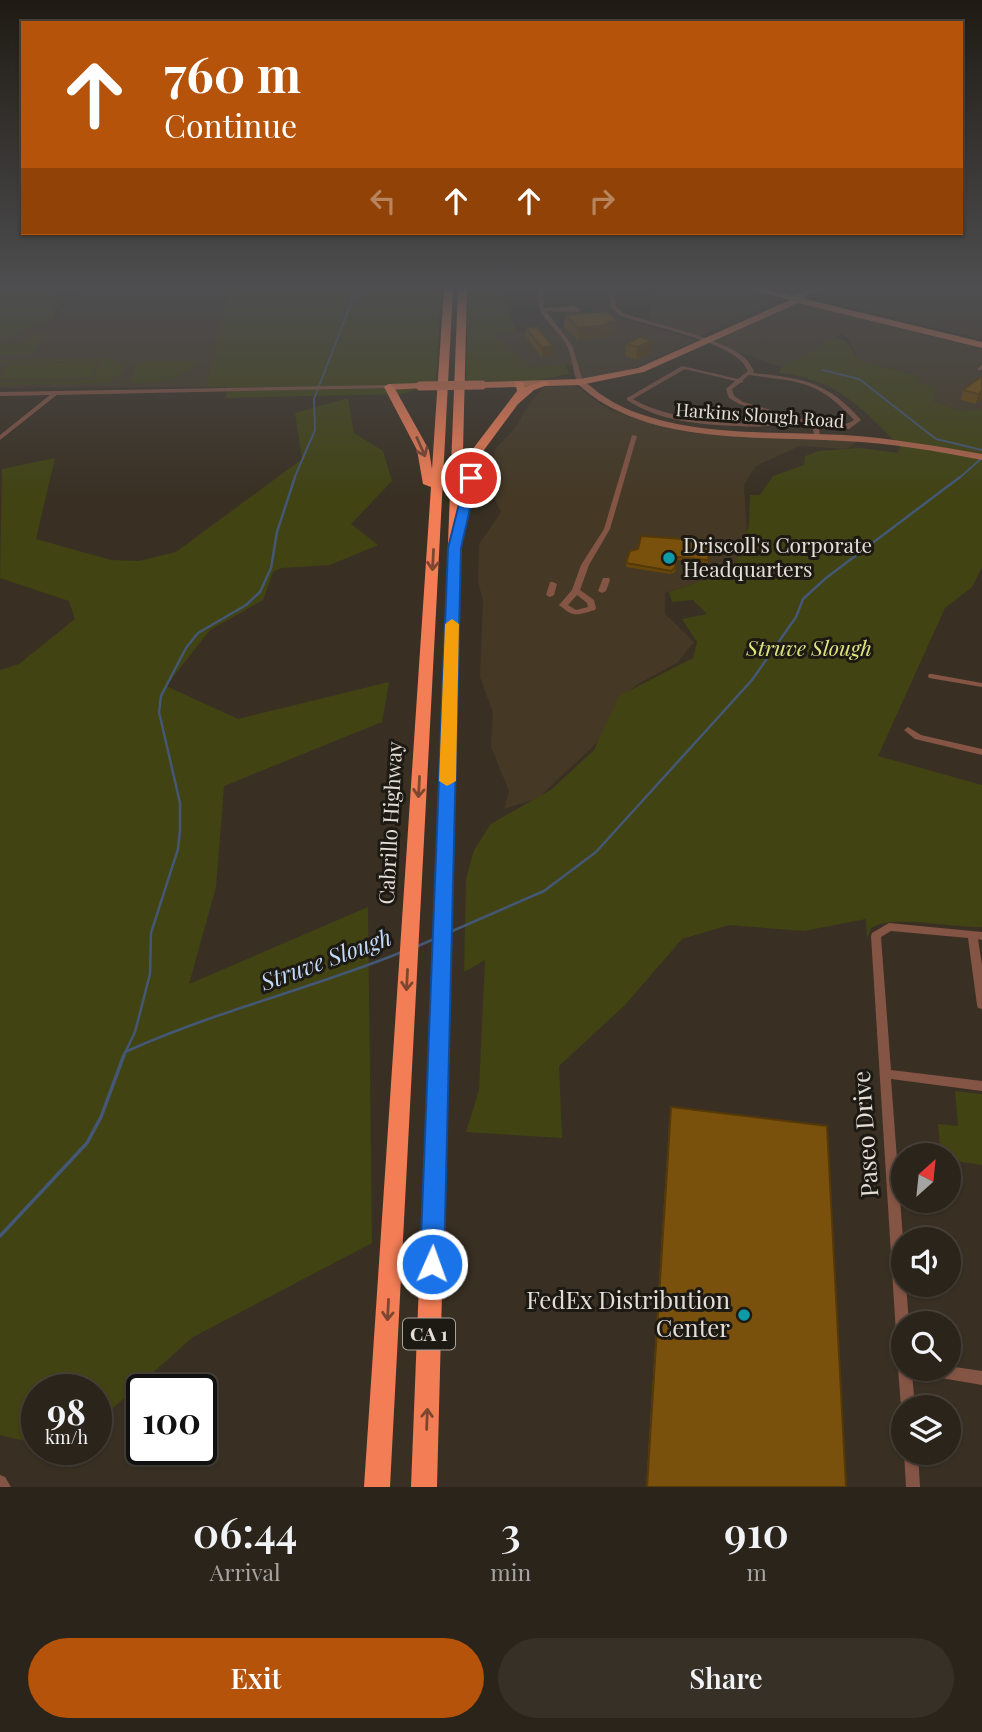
<!DOCTYPE html>
<html lang="en">
<head>
<meta charset="utf-8">
<style>
  :root { --surface:#2b241a; --page:#373027; --text:#f1f3f6; --muted:#a6a4a2; --line:#474139; --accent:#b45309 }
  body { margin:0; font-family:"Playfair Display",serif; background:var(--page); color:var(--text); height:100vh; display:flex; flex-direction:column; font-size:26px; white-space:nowrap }
  * { box-sizing:border-box; margin:0 }
  p { font-size:23px; color:var(--muted) }
  .icon { flex:none; width:38px; height:38px; fill:none; stroke:currentColor; stroke-width:2; stroke-linecap:round; stroke-linejoin:round }
  .map { position:relative; height:1487px; overflow:hidden }
  .details { display:flex; flex-direction:column; background:var(--surface); flex:1 }
  .details>* { flex:none }
  .top-card { position:absolute; left:21px; top:21px; width:942px; height:214px; border-radius:0px; box-shadow:0 2px 5px #0004,0 0 0 2px var(--line); background:#b45309; color:#fff; overflow:hidden }
  .needle { width:46px; rotate:27deg }
  .tools { position:absolute; left:891px; top:1143px; display:grid; gap:14px }
  .tools a { display:grid; place-items:center; width:70px; height:70px; border-radius:50%; background:var(--surface); box-shadow:0 2px 5px #0004,0 0 0 2px var(--line); font-size:35px }
  .speed { position:absolute; left:21px; top:1374px; display:flex; gap:14px; font-size:35px; font-weight:700; text-align:center }
  .speed>* { display:grid; place-content:center; width:91px; height:91px; border-radius:50%; background:var(--surface); box-shadow:0 2px 5px #0004,0 0 0 2px var(--line); line-height:1 }
  .speed small { font-size:18px; font-weight:400 }
  .speed .limit { border:4px solid #111; border-radius:10px; background:#fff; color:#111 }
  .pin { position:absolute; display:grid; place-items:center; width:60px; height:60px; color:#fff; margin:-30px; border:4px solid #fff; border-radius:50%; box-shadow:0 2px 7px #0007 }
  .me { position:absolute; width:77px; margin:-38px; rotate:2deg; stroke-linejoin:round; filter:drop-shadow(0 0 5px #0008) }
  .turn { display:flex; align-items:center; gap:24px; height:147px; padding:0 28px; font-size:32px }
  .turn .icon { width:91px; height:91px; stroke-width:2.5 }
  .turn b { display:block; font-size:49px; line-height:60px }
  .lanes { display:flex; align-items:center; height:66px; padding:0 28px; background:#0003; justify-content:center; gap:35px; direction:ltr }
  .lanes .off { opacity:.35 }
  .eta { display:flex; justify-content:space-evenly; align-items:center; height:119px; text-align:center }
  .eta b { font-size:42px; font-weight:600; line-height:49px }
  .cta { display:flex; gap:14px; margin-top:auto; padding:14px 28px }
  .cta a { flex:1; height:80px; border-radius:42px; background:var(--accent); color:#fff; font-size:28px; font-weight:600; line-height:80px; text-align:center }
  .cta a+a { background:var(--page); color:var(--text) }
  .map>svg:first-child { display:block }
  .built { fill:#453925 }
  .green { fill:#414313 }
  .lines { fill:none; stroke-linecap:round; stroke-linejoin:round }
  .stream-far2 { stroke:#445875; stroke-width:2 }
  .stream-far1 { stroke:#445875; stroke-width:2.5 }
  .stream { stroke:#445875; stroke-width:3.5 }
  .minor { fill:#845444; fill-rule:evenodd }
  .tertiary { fill:#845444; fill-rule:evenodd }
  .secondary { fill:#b1664c; fill-rule:evenodd }
  .primary { fill:#d47351; fill-rule:evenodd }
  .motorway { fill:#f37e56; fill-rule:evenodd }
  .primary-bridge { stroke:#d47351; stroke-width:9 }
  .wall { fill:#68460a }
  .shaded-wall { fill:#553908 }
  .building { fill:#79510c; stroke:#553908; stroke-width:2 }
  .oneway { stroke:#7d4631 }
  .route { fill:#1a73e8; stroke:#114b97; stroke-width:2 }
  .slow { fill:#f59e0b }
  .culture-dot { fill:#0f9aa8; stroke:#1d1913; stroke-width:2.5 }
  .labels { text-anchor:middle; stroke-width:6; stroke-linejoin:round; paint-order:stroke }
  .far-street-label { font-size:18px; fill:#e4ded6; stroke:#1d1913 }
  .shield { fill:#1d1913; stroke:#a8a39c; stroke-width:2 }
  .shield-label { font-size:19px; font-weight:bold; fill:#e4ded6 }
  .poi-label { font-size:21px; fill:#e4ded6; stroke:#1d1913; text-anchor:start }
  .park-label { font-size:21px; font-style:italic; fill:#dee480; stroke:#1d1913 }
  .street-label { font-size:21px; fill:#e4ded6; stroke:#1d1913 }
  .water-label { font-size:23px; font-style:italic; fill:#c3daf9; stroke:#1d1913 }
  .near-street-label { font-size:24px; fill:#e4ded6; stroke:#1d1913 }
  .near-poi-label { font-size:24px; fill:#e4ded6; stroke:#1d1913; text-anchor:end }
</style>
</head>
<body>
<div class="map">
<svg width="982" height="1487" viewBox="0 0 982 1487">
  <rect width="100%" height="100%" fill="#393023"/>
  <path class="built" d="M81,288h142l7,46 -1,53 -229,1v-47l55,-21 6,-10 26,-17z
    M655,288h87l40,11 -84,38 -50,-16z
    M837,288h113l32,7v44l-171,-42z
    M800,303l182,46v60l-24,2 -30,-13 -13,-23 -55,-14 -13,-24 -6,-3 -60,33 -73,-26z
    M632,321l65,19 -76,34 -38,5 -11,-14 -41,4 -38,-35z
    M575,385l31,23 36,13 49,8 167,12 -12,8 -46,-3 -44,20 -12,18 3,52 -14,35 -68,22v21l29,28 -17,21 -39,21 -19,15 -17,39 -64,60 -34,11 5,-18 -18,-44 2,-34 -13,-36 3,-76 -5,-19 1,-38 22,-32 -13,-29 8,-35 20,-21 12,-22 16,-18z"/>
  <path class="green" d="M0,288h54l1,31 -55,22z
    M222,288h222l-4,14 -4,80h-21v8l-12,4 -177,4 1,-11 -21,-1 21,-89z
    M468,288h34l14,44 -22,3 37,33 35,-3 3,9 -35,7 -68,1z
    M31,332h14l-13,22 -32,1v-11l24,-1z
    M835,337l10,4 15,20 55,14 5,8 15,5 -1,13 24,10 24,-2v158l-10,20 -27,21 -67,148 104,29v142c-27,1 -92,-13 -111,1l-4,10 -1,-19 -62,12 -75,-6 -47,14 -57,66 -66,61 3,72 -96,-6 13,-42 6,-130 -21,12 2,-93 8,-29 17,-26 61,-35 42,-39 25,-54 74,-38 4,-16 -15,-23 25,-5 -14,-14 -21,2 -3,-10 64,-22 16,-45 1,-30h10l13,-19 31,-11 1,-9 14,-5 41,-3 38,5 2,-7c-40,-40 -64,-67 -121,-73l2,-6z
    M103,358l15,3 7,6 -3,6 -12,7v3l-110,2v-3l92,-2 9,-19 -101,1v-2z
    M143,361h53c-11,22 -44,22 -66,22l8,-20z
    M98,362l-8,16 -90,2 6,-16z
    M348,398l6,35 29,18 9,30 -41,43 27,21 -48,20 -49,3 -8,4 -10,28 -53,30 -44,56 72,33 151,-37 -7,40 -158,64 -8,101 -27,97 179,-77 4,336 -179,94 -97,86v-33h-59v54l-37,-9v-765l19,-6 56,-45 -6,-18 -69,-23 2,-109 53,-11 -19,81 75,21 28,1 37,-9 126,-93 -7,-46z
    M955,1091l27,3v71l-33,-5 -1,-5h-7l-3,-31 20,2z"/>
  <g class="lines">
    <path class="stream-far2" d="M823,370l36,9 77,60 46,11
      M294,479l21,-49 -1,-31 43,-111
      M958,479l24,-21"/>
    <path class="stream-far1" d="M450,932l94,-41 52,-39 156,-172 44,-63 7,-18 23,-21 134,-101
      M418,946l16,-7
      M125,1052c91,-41 185,-63 277,-100
      M123,1057l12,-25 15,-58 1,-41 27,-84 2,-19v-27l-21,-91 2,-16 25,-48 12,-15 48,-28 14,-13 11,-24 6,-36 18,-55"/>
    <path class="stream" d="M0,1236l87,-93 14,-26 23,-62"/>
    <path class="minor" d="M539,288h5l-1,9 1,11 22,-1 7,-2 8,5 -3,2 -32,-1 26,34 11,37 -1,1h-4c-6,-12 -5,-26 -11,-37 -12,-23 -34,-28 -28,-58z
      M608,288h5l3,19 7,6c30,11 106,26 125,48 2,3 4,7 6,10l-1,2c49,5 74,8 108,47l-12,9h-30l1,7 -3,2 -3,-2 -1,-8c-5,-4 -14,-8 -20,-7 -4,0 -7,3 -11,3 -14,3 -29,3 -44,2 -36,-1 -80,-5 -111,-26v-2l55,-32 56,13 10,-8c-1,-2 -5,-8 -6,-9 -22,-23 -91,-35 -123,-47l-8,-7zM685,369l50,12 -9,8 3,9 10,6 49,14c-35,13 -124,1 -155,-19zM749,375c50,7 69,5 105,45 -9,7 -31,8 -41,2l-70,-20 -9,-6 -2,-7 8,-6 3,-1v-2z
      M982,365v5h-4v-2z
      M56,391l2,1v2l-58,46v-5l50,-40 -50,1v-4z
      M632,435l5,1 -27,93 -21,36 -9,25 14,10 2,8 -1,2c-18,5 -21,8 -36,-5l13,-15 9,-25 23,-36zM577,595l10,8 1,4 -12,3 -8,-5z
      M603,578h6l1,2 -4,11 -4,2 -4,-2z
      M550,582h3l4,2 -3,11 -4,2 -4,-2z
      M929,674h3l50,9v4l-53,-9 -1,-2z
      M908,727l13,8 61,14v6l-67,-16 -11,-9z
      M889,923l93,9v8l-4,-1 4,26v44l-4,-1 -1,-3 -9,-67 -77,-7 -10,6 10,133 91,11v10l-91,-12 12,160v45h3l3,39h-6v17l-5,-1 -2,-5 -25,-398 1,-3z
      M903,1362v6h45v-2l34,5v14l-70,-12 3,34h-12v5l-2,-5 -3,-39 2,-5z
      M904,1452h14l2,35h-14z
      M0,1475l5,2 6,10h-11z"/>
    <path class="tertiary" d="M389,385l2,1v2l-335,7 -4,-2 4,-2z"/>
    <path class="secondary" d="M815,288h12l-30,10 -4,-2z
      M577,380c9,0 15,8 22,13 20,15 45,23 69,29 57,13 118,10 176,13 46,3 92,11 138,19v6c-46,-9 -92,-17 -138,-19 -76,-5 -173,3 -241,-38 -9,-5 -18,-13 -26,-19z"/>
    <path class="primary" d="M745,288h16l36,9 10,-2 -2,4 177,43v6l-184,-45 -154,69 -64,13 -98,3 -5,-3 5,-3 98,-3 58,-11 152,-68z
      M420,383l3,1v4l-34,2 -5,-3 5,-3z"/>
    <path class="motorway" d="M444,288h9l-63,1199h-26l67,-1000 -8,-3 -6,-34 -33,-63 5,-3 5,3 35,63 3,19z
      M458,288h9l-5,204 10,-42 45,-59 -2,-9h8l2,5 20,-6 5,3 -16,6 -16,14 -34,46 -15,65 -7,3 -25,969h-26z"/>
    <path class="primary-bridge" d="M420,386l62,-1"/>
  </g>
  <path class="wall" d="M608,311l8,22 -9,1v3l-29,3 -14,-13 1,-12z
    M526,328l27,28 -11,1 -16,-20z
    M640,337l11,16 -14,7 -12,-4 1,-12z
    M982,376l-6,28 -15,-4 2,-10z
    M711,541l-3,22 -31,-3 -2,12 -5,2 -44,-7v-4z
    M671,1107l175,380h-200l23,-363z"/>
  <path class="shaded-wall" d="M616,321v12l-9,1 1,-12z
    M607,325v12l-29,3v-12z
    M652,341l-1,12 -14,7v-13z
    M553,346v10l-11,1v-9z
    M982,391v8l-6,5 2,-10z"/>
  <path class="building" d="M608,311l8,10 -8,1 -1,3 -29,3 -13,-13z
    M537,327l16,19 -11,2 -16,-20z
    M640,337l12,4 -15,6 -11,-3z
    M982,376v15l-4,3 -15,-4z
    M641,536l70,5 -3,19 -31,-3 -2,11 -4,3 -45,-8 4,-12 8,-2z
    M671,1107l156,19 19,361h-199z"/>
  <defs><path id="oneway-shaft" d="M-6 0H5M1.5-3L5.5 0L1.5 3" fill="none" stroke-width="1.6" stroke-linecap="round" stroke-linejoin="round" transform="scale(1.75)"/></defs>
  <g class="oneway">
    <use href="#oneway-shaft" transform="translate(421 447) rotate(66)"/>
    <use href="#oneway-shaft" transform="translate(433 560) rotate(93)"/>
    <use href="#oneway-shaft" transform="translate(419 787) rotate(93)"/>
    <use href="#oneway-shaft" transform="translate(407 980) rotate(93)"/>
    <use href="#oneway-shaft" transform="translate(388 1310) rotate(93)"/>
    <use href="#oneway-shaft" transform="translate(427 1419) rotate(-88)"/>
  </g>
  <linearGradient id="sky" x2="0" y2="1"><stop stop-color="#1f1a13"/><stop offset="0.58" stop-color="#4e4e50"/><stop offset="1" stop-color="#4e4e50" stop-opacity="0"/></linearGradient>
  <rect width="982" height="497" fill="url(#sky)"/>
  <path class="route" d="M466,476l11,2 -16,70 -17,716 -4,7 -8,4 -9,-4 -3,-7 28,-716z"/>
  <path class="slow" d="M452,619l7,5 -3,157 -9,5 -8,-5 6,-157z"/>
  <g class="culture-dot">
    <circle cx="669" cy="558" r="7"/>
    <circle cx="744" cy="1315" r="7"/>
  </g>
  <g class="labels">
    <g class="far-street-label">
      <text transform="translate(760 416) rotate(4)" y="6">Harkins Slough Road</text>
    </g>
    <rect class="shield" x="403" y="1318.5" width="52" height="31" rx="5"/>
    <g class="shield-label">
      <text x="429" y="1341">CA 1</text>
    </g>
    <g class="poi-label">
      <text x="683" y="553">Driscoll's Corporate<tspan x="683" dy="24">Headquarters</tspan></text>
    </g>
    <g class="park-label">
      <text x="809" y="656">Struve Slough</text>
    </g>
    <g class="street-label">
      <text transform="translate(391 823) rotate(-87)" y="7">Cabrillo Highway</text>
    </g>
    <g class="water-label">
      <text transform="translate(326 960) rotate(-20)" y="8">Struve Slough</text>
    </g>
    <g class="near-street-label">
      <text transform="translate(866 1134) rotate(-94)" y="8">Paseo Drive</text>
    </g>
    <g class="near-poi-label">
      <text x="730" y="1309">FedEx Distribution<tspan x="730" dy="28">Center</tspan></text>
    </g>
  </g>
</svg>
<div class="tools">
<a><svg class="needle" viewBox="-14 -14 28 28"><path d="M0-13l5 13h-10z" fill="#e53935"/><path d="M0 13l5-13h-10z" fill="#a6a4a2"/></svg></a>
<a><svg class="icon" aria-label="sound" viewBox="0 0 24 24"><path d="M4 9h4l5-4v14l-5-4H4zM17 9q2 3 0 6"/></svg></a>
<a><svg class="icon" aria-label="search" viewBox="0 0 24 24"><circle cx="10" cy="10" r="6"/><path d="M15 15l6 6"/></svg></a>
<a><svg class="icon" aria-label="layers" viewBox="0 0 24 24"><path d="M12 4l9 5-9 5-9-5zM3 14l9 5 9-5"/></svg></a>
</div>
<div class="speed"><div>98<small>km/h</small></div><div class="limit">100</div></div>
<div class="pin" style="left:471px;top:478px;background:#d93025"><svg class="icon" aria-label="arrive" viewBox="0 0 24 24"><path d="M6 21V4h12l-3 4 3 4H6"/></svg></div>
<svg class="me" style="left:432px;top:1264px" viewBox="-20 -20 40 40"><circle r="17" fill="#1a73e8" stroke="#fff" stroke-width="3"/><path d="M0-11L8 9 0 5-8 9z" fill="#fff"/></svg>
<div class="top-card">
<div class="turn"><svg class="icon" aria-label="ahead" viewBox="0 0 24 24"><path d="M12 20V5M6 11l6-6 6 6"/></svg><div><b>760 m</b>Continue</div></div>
<div class="lanes"><svg class="icon off" aria-label="left" viewBox="0 0 24 24"><path d="M17 20v-9H6M10 6l-5 5 5 5"/></svg><svg class="icon" aria-label="ahead" viewBox="0 0 24 24"><path d="M12 20V5M6 11l6-6 6 6"/></svg><svg class="icon" aria-label="ahead" viewBox="0 0 24 24"><path d="M12 20V5M6 11l6-6 6 6"/></svg><svg class="icon off" aria-label="right" viewBox="0 0 24 24"><path d="M7 20v-9h11M14 6l5 5-5 5"/></svg></div>
</div>
</div>
<section class="details">
<div class="eta">
<div><b>06:44</b><p>Arrival</p></div>
<div><b>3</b><p>min</p></div>
<div><b>910</b><p>m</p></div>
</div>
<div class="cta"><a>Exit</a><a>Share</a></div>
</section>
</body>
</html>
